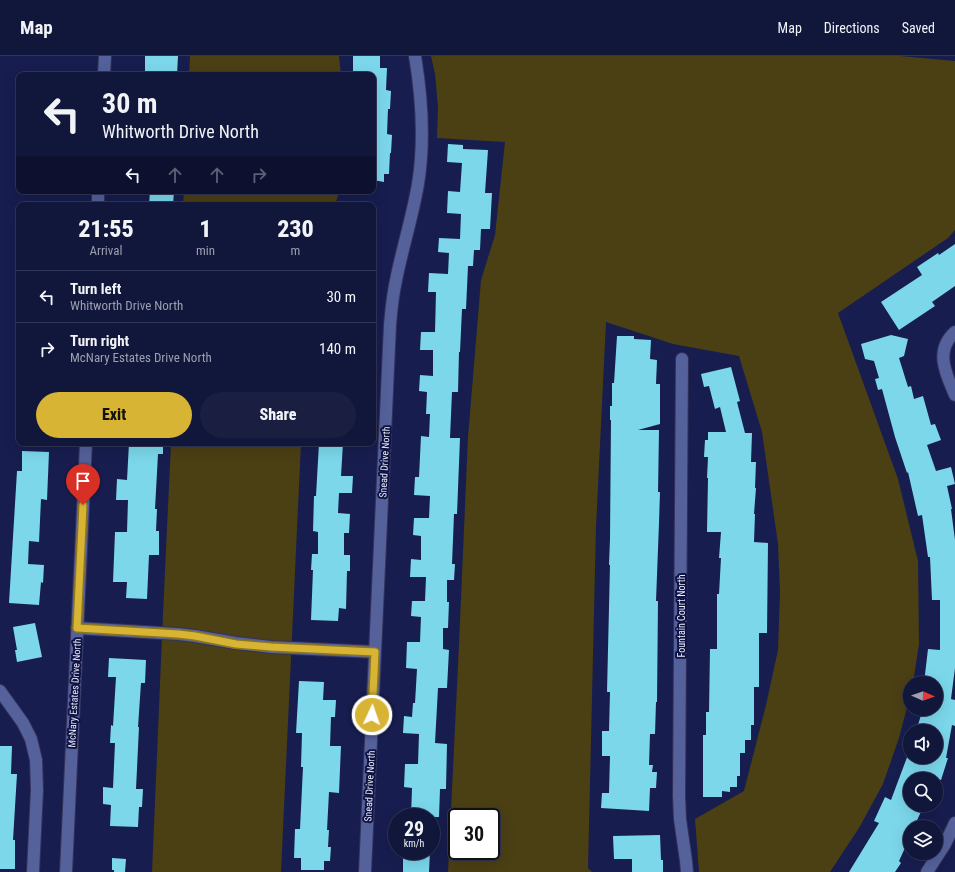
<!DOCTYPE html>
<html lang="en">
<head>
<meta charset="utf-8">
<style>
  :root { --surface:#11163b; --page:#1a1f42; --text:#f1f3f6; --muted:#9c9faf; --line:#303555; --accent:#d7b434 }
  body { margin:0; font-family:"Roboto Condensed",sans-serif; background:var(--page); color:var(--text); height:100vh; display:flex; flex-direction:column; font-size:15px; white-space:nowrap }
  * { box-sizing:border-box; margin:0 }
  p { font-size:13px; color:var(--muted) }
  .icon { flex:none; width:22px; height:22px; fill:none; stroke:currentColor; stroke-width:2; stroke-linecap:round; stroke-linejoin:round }
  .map { position:relative; flex:1; overflow:hidden }
  .details { position:absolute; left:16px; top:146px; width:360px; height:244px; display:flex; flex-direction:column; background:var(--surface); border-radius:8px; box-shadow:0 4px 16px #0002,0 0 0 1px var(--line) }
  .details>* { flex:none }
  .top-card { position:absolute; left:16px; top:16px; width:360px; height:122px; border-radius:8px; box-shadow:0 4px 16px #0002,0 0 0 1px var(--line); background:#11163b; color:var(--text); overflow:hidden }
  .needle { width:26px; rotate:92deg }
  .controls { position:absolute; left:903px; top:620px; display:grid; gap:8px }
  .controls a { display:grid; place-items:center; width:40px; height:40px; border-radius:50%; background:var(--surface); box-shadow:0 4px 16px #0002,0 0 0 1px var(--line); font-size:20px }
  .speed { position:absolute; left:388px; top:752px; display:flex; gap:8px; font-size:20px; font-weight:700; text-align:center }
  .speed>* { display:grid; place-content:center; width:52px; height:52px; border-radius:50%; background:var(--surface); box-shadow:0 4px 16px #0002,0 0 0 1px var(--line); line-height:1 }
  .speed small { font-size:10px; font-weight:400 }
  .speed .limit { border:2px solid #111; border-radius:6px; background:#fff; color:#111 }
  .pin { position:absolute; display:grid; place-items:center; width:34px; height:34px; color:#fff; margin:-41px -17px; border-radius:50% 50% 50% 0; rotate:-45deg; box-shadow:0 0 4px #0007 }
  .pin .icon { rotate:45deg }
  .me { position:absolute; width:44px; margin:-22px; rotate:3deg; stroke-linejoin:round; filter:drop-shadow(0 0 3px #0008) }
  .turn { display:flex; align-items:center; gap:14px; height:84px; padding:0 20px; font-size:18px }
  .turn .icon { width:52px; height:52px; stroke-width:2.5 }
  .turn b { display:block; font-size:28px; line-height:34px }
  .lanes { display:flex; align-items:center; height:38px; padding:0 20px; background:#0003; justify-content:center; gap:20px; direction:ltr }
  .lanes .off { opacity:.35 }
  .eta { display:flex; justify-content:space-evenly; align-items:center; height:68px; text-align:center }
  .eta b { font-size:24px; font-weight:800; line-height:28px }
  .primary-button { display:flex; gap:8px; margin-top:auto; padding:8px 20px }
  .primary-button a { flex:1; height:46px; border-radius:24px; background:var(--accent); color:#111; font-size:16px; font-weight:800; line-height:46px; text-align:center }
  .primary-button a+a { background:var(--page); color:var(--text) }
  ul { padding:0; list-style:none }
  li { display:flex; align-items:center; gap:12px; height:52px; padding:0 20px; border-top:1px solid var(--line) }
  li div { flex:1 }
  li b { display:block; font-size:15px }
  li em { font-style:normal }
  header { display:flex; align-items:center; gap:24px; box-sizing:border-box; height:56px; padding:0 20px; background:var(--surface); border-bottom:1px solid var(--line) }
  header strong { font-size:19px }
  nav { display:flex; gap:22px; margin-inline-start:auto; font-size:14px }
  .map>svg:first-child { display:block }
  .green { fill:#4b3f14; fill-rule:evenodd }
  .building { fill:#7cd7eb }
  .lines { fill:none; stroke-linecap:round; stroke-linejoin:round }
  .minor-casing { stroke:#34325b; stroke-width:14 }
  .minor { stroke:#54619a; stroke-width:12 }
  .route-casing { stroke:#8c7522; stroke-width:10 }
  .route { stroke:#d7b434; stroke-width:7 }
  .labels { text-anchor:middle; stroke-width:4; stroke-linejoin:round; paint-order:stroke }
  .street-label { font-size:10px; fill:#eaeefb; stroke:#0f1344 }
</style>
</head>
<body>
<header>
<strong>Map</strong>
<nav><a>Map</a><a>Directions</a><a>Saved</a></nav>
</header>
<div class="map">
<svg width="955" height="816" viewBox="0 0 955 816">
  <rect width="100%" height="100%" fill="#171d4f"/>
  <path class="green" d="M190,0h149l2,19h-152z
    M431,0h469l55,5v169l-7,8 -110,75 60,166 20,82 1,83 -6,39h-3v13l-11,42 -16,46 -24,44 -29,44h-131l-4,-53 49,-28 22,-86 12,-55 2,-57 -2,-49 -16,-112 -23,-76 -66,-12 -67,-22 -10,205 -8,341 4,4h-144l11,-228 9,-207 13,-157 14,-45 10,-93 -68,-4 1,-31 -3,-33zM457,761h34v34h-34z
    M184,135h154v5l-3,9h-152z
    M171,387h130l-20,429h-129l11,-259z"/>
  <path class="building" d="M145,0h33l-1,19 -32,-1z
    M353,0h27v12h7l-1,22 5,1 -1,18h-2l-1,25 5,1 -1,18h-1l-1,21h-5v8l-11,-2v-105h-20z
    M448,88l15,1v4l25,1 -3,43h7l-2,36h-9l-1,21h-6l-1,16h-5l-2,43h-4l-2,43h-1l-1,40h-6l-2,46h10l-3,76h-3l-2,50h3l-1,16h-7v22h2l-1,26h-5v21l6,1 -2,38h-9l-3,55 12,1 -1,45h-6l-1,28h-28l1,-29 -8,-1 1,-23h13l1,-30 -16,-1 1,-17 8,1 1,-14h2l2,-34 -11,-1 1,-26h13l1,-25 -10,-1 1,-15h13l1,-24h-16l1,-18 10,1v-24l-8,-1 1,-17h15l1,-22 -16,-1 1,-18h4l2,-41 8,1 1,-23h-4l1,-22 -8,-1 1,-16 13,1v-26h-13l1,-18h14l1,-40h-8l1,-19 19,1 1,-21 -11,-1 1,-14 21,1 1,-25 -14,-1 1,-22 12,1 2,-29 -15,-1z
    M150,135h24l-1,14h-24z
    M955,188v42l-23,16 3,4 -36,24 -18,-28 41,-27 -5,-8 21,-14 1,2z
    M891,279l17,4 -4,17 -5,2 9,29 3,-1 3,13 9,-3 8,29 4,-1 6,16 -14,5 9,26 15,-4 4,17 -8,2 5,23h-1l4,31v128l-4,31 4,1v26l-3,-1 -6,33h2l-7,22 -5,-1h-26v26h14l-10,22h-4v10l-11,24 2,2 -6,9h-46l30,-49 -5,-2 11,-24 6,3 18,-48h1v5h26v-26h-20l7,-22h13v-26h-12l4,-34 12,1v-50h-8l-2,-43h-2l-6,-42 -4,1 -10,-44 -1,1 -12,-36 -13,-48 -4,1 -3,-11 4,-1 -5,-17 -9,-2 -4,-15z
    M617,280h17v3l17,1 -1,19 7,1 -1,24h4v40l-22,6h21l-1,62h2l-1,31 -3,78h2l-1,101h-1l-1,32h-5l-1,31h4l-1,7h5l-1,16h-6l-1,23 -48,-3 1,-15h7l1,-37h-8v-25h7l1,-39h-3l3,-127h-1l1,-26 1,-119h-1v-14h2v-23h2z
    M731,311l9,34 -3,1 8,31h7l-1,29h5l-1,26h1l-2,26h1l-1,28 14,1 -1,90h-8v54h-5v38h-3v15h-6v13h-5v23h-3v11h-7v5l-8,-1v6h-19v-62h3v-23h3l1,-63h7v-55h2l2,-36h-2l2,-26h-14l1,-54h-1l1,-21h-4l1,-17h3v-8h18l-6,-25 -5,2 -6,-23 -5,1 -3,-13z
    M129,387h34v11h-5l-3,55h2l-1,22h3v24h-10l-2,44 -21,-1 1,-16h-14l2,-50h12l1,-32h-12l1,-21 10,1z
    M319,387h24l-2,33h12l-1,17h-13l-1,20 12,1 -1,19h-5v22h6v16h-3l-1,38 -7,-1 -1,13 -27,-1 2,-50h-2l1,-16h6v-22l-5,-1 1,-35h2z
    M22,395l27,1 -2,48 -6,-1 -2,43 -10,-1 -1,23 16,1 -1,18 -2,-1 -2,23 -30,-2 8,-132h5z
    M35,567l7,34 -25,5 -2,-12h2l-4,-23z
    M109,602l37,2 -1,23h-4l-3,44h1l-3,62h7l-1,18h-3l-1,20 -28,-1 1,-21 -8,-1v-17l10,1 2,-45h-5l1,-18 2,1 3,-49h-8z
    M299,625l25,1 -1,18h13l-1,17h-4l-1,29h11l-2,47 -10,-1 -2,38h2l-1,17h3l-1,14h-6v9h-23v-12h-7l1,-29h5l3,-62h-2l1,-34h-6z
    M0,690h12l-1,28h6l-4,66h2v29h-15z
    M660,779l1,25h2v12h-31v-13h-18l-1,-23z
    M403,795h27l-1,21h-26z
    M112,802l14,1 -1,13h-11v-2h-2z"/>
  <g class="lines">
    <g class="minor-casing">
      <path id="minor" d="M104,19l1,-19
        M98,149v-14
        M955,276c-21,19 -9,42 0,63
        M682,303l-3,437 1,23 6,42 1,11
        M77,572l101,6 17,2 41,7 35,4 104,5
        M0,635l23,32 8,16 5,21 1,30 -4,82
        M66,816l20,-429
        M365,816l25,-547c1,-11 2,-23 4,-34 6,-36 18,-71 24,-107 7,-43 4,-86 -3,-128
        M927,816l18,-28 10,-21"/>
    </g>
    <use href="#minor" class="minor"/>
  </g>
  <g class="lines">
    <g class="route-casing">
      <path id="route" d="M83,449l-6,123 101,6 17,2 41,8 35,3 104,5 -3,63"/>
    </g>
    <use href="#route" class="route"/>
  </g>
  <g class="labels">
    <g class="street-label">
      <text transform="translate(384 406) rotate(-87)" y="4">Snead Drive North</text>
      <text transform="translate(681 560) rotate(-90)" y="4">Fountain Court North</text>
      <text transform="translate(74 637) rotate(-87)" y="4">McNary Estates Drive North</text>
      <text transform="translate(369 730) rotate(-87)" y="4">Snead Drive North</text>
    </g>
  </g>
</svg>
<div class="controls">
<a><svg class="needle" viewBox="-14 -14 28 28"><path d="M0-13l5 13h-10z" fill="#e53935"/><path d="M0 13l5-13h-10z" fill="#9c9faf"/></svg></a>
<a><svg class="icon" aria-label="sound" viewBox="0 0 24 24"><path d="M4 9h4l5-4v14l-5-4H4zM17 9q2 3 0 6"/></svg></a>
<a><svg class="icon" aria-label="search" viewBox="0 0 24 24"><circle cx="10" cy="10" r="6"/><path d="M15 15l6 6"/></svg></a>
<a><svg class="icon" aria-label="layers" viewBox="0 0 24 24"><path d="M12 4l9 5-9 5-9-5zM3 14l9 5 9-5"/></svg></a>
</div>
<div class="speed"><div>29<small>km/h</small></div><div class="limit">30</div></div>
<div class="pin" style="left:83px;top:449px;background:#d93025"><svg class="icon" aria-label="arrive" viewBox="0 0 24 24"><path d="M6 21V4h12l-3 4 3 4H6"/></svg></div>
<svg class="me" style="left:372px;top:659px" viewBox="-20 -20 40 40"><circle r="17" fill="#d7b434" stroke="#fff" stroke-width="3"/><path d="M0-11L8 9 0 5-8 9z" fill="#fff"/></svg>
<div class="top-card">
<div class="turn"><svg class="icon" aria-label="left" viewBox="0 0 24 24"><path d="M17 20v-9H6M10 6l-5 5 5 5"/></svg><div><b>30 m</b>Whitworth Drive North</div></div>
<div class="lanes"><svg class="icon" aria-label="left" viewBox="0 0 24 24"><path d="M17 20v-9H6M10 6l-5 5 5 5"/></svg><svg class="icon off" aria-label="ahead" viewBox="0 0 24 24"><path d="M12 20V5M6 11l6-6 6 6"/></svg><svg class="icon off" aria-label="ahead" viewBox="0 0 24 24"><path d="M12 20V5M6 11l6-6 6 6"/></svg><svg class="icon off" aria-label="right" viewBox="0 0 24 24"><path d="M7 20v-9h11M14 6l5 5-5 5"/></svg></div>
</div>
<section class="details">
<div class="eta">
<div><b>21:55</b><p>Arrival</p></div>
<div><b>1</b><p>min</p></div>
<div><b>230</b><p>m</p></div>
</div>
<ul>
<li><svg class="icon" aria-label="left" viewBox="0 0 24 24"><path d="M17 20v-9H6M10 6l-5 5 5 5"/></svg><div><b>Turn left</b><p>Whitworth Drive North</p></div><em>30 m</em></li>
<li><svg class="icon" aria-label="right" viewBox="0 0 24 24"><path d="M7 20v-9h11M14 6l5 5-5 5"/></svg><div><b>Turn right</b><p>McNary Estates Drive North</p></div><em>140 m</em></li>
</ul>
<div class="primary-button"><a>Exit</a><a>Share</a></div>
</section>
</div>
</body>
</html>
